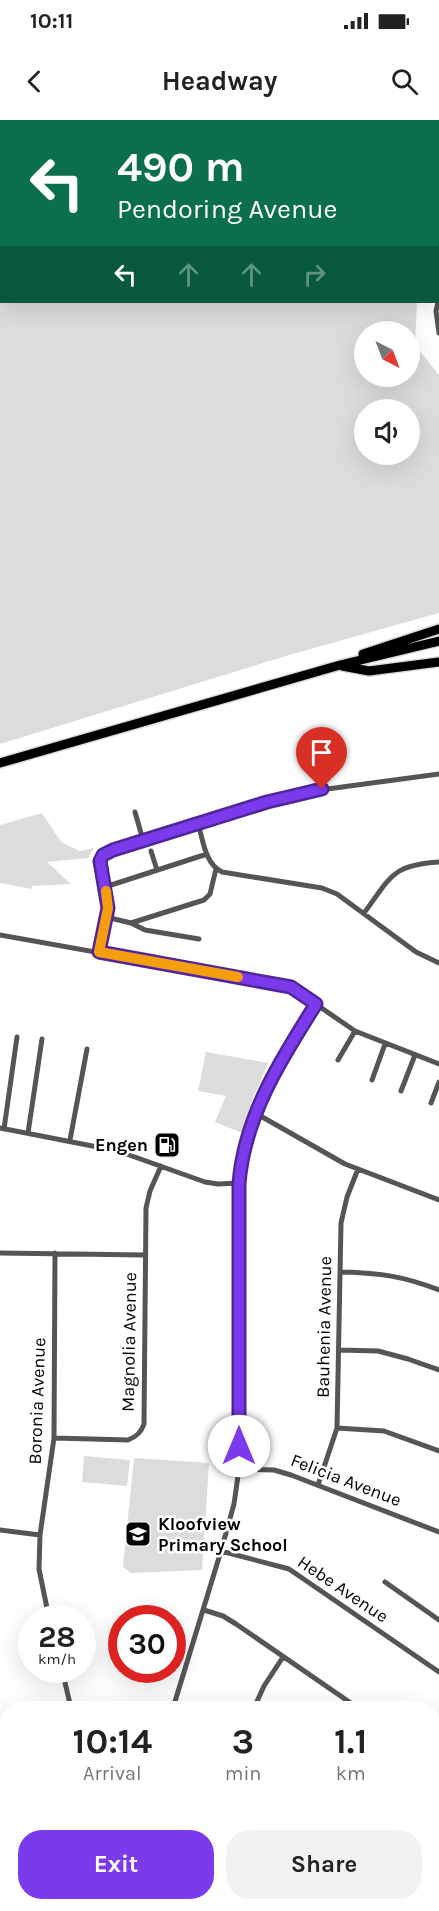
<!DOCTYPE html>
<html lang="en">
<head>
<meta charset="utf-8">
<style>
  :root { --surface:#fff; --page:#f2f2f2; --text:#222; --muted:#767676; --accent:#7c3aed }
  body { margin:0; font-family:Karla,sans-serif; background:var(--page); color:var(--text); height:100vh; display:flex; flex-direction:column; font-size:22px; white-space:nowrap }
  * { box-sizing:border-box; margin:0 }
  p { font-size:20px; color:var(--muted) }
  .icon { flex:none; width:33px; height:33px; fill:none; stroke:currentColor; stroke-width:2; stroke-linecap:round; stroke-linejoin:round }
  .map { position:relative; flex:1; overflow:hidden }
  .side { position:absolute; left:0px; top:1581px; width:440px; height:210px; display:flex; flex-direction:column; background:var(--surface); border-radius:24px 24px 0 0; box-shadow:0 6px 24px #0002 }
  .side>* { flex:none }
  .guide { position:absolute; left:0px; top:0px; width:440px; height:183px; box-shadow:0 6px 24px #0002; background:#0b6e4f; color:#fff; overflow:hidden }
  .needle { width:39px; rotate:138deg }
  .fabs { position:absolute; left:354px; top:201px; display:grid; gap:12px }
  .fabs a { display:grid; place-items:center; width:66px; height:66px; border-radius:50%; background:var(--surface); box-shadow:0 6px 24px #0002; font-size:30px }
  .speed { position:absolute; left:18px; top:1485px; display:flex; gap:12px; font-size:30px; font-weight:700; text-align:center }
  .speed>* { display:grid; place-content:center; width:78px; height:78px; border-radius:50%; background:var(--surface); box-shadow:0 6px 24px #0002; line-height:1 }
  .speed small { font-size:15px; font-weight:400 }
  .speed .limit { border:9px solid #d22; background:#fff; color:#111 }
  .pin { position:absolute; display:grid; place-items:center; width:51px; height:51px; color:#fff; margin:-62px -26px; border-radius:50% 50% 50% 0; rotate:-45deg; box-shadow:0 0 6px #0007 }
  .pin .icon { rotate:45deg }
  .me { position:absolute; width:66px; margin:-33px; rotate:0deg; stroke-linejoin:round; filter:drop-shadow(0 0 4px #0008) }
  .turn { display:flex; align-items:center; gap:21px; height:126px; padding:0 18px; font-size:27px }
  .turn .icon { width:78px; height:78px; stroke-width:2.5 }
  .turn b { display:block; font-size:42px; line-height:51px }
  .lanes { display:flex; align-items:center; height:57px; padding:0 18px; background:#0003; justify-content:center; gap:30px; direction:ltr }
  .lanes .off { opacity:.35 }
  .eta { display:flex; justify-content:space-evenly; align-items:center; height:102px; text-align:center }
  .eta b { font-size:36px; font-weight:700; line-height:42px }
  .action { display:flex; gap:12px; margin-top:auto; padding:12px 18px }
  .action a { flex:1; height:69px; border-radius:24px; background:var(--accent); color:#fff; font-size:24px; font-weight:700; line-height:69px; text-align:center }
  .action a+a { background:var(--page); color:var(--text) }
  .status { display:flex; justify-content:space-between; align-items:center; height:42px; padding:0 30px; background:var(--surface); direction:ltr }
  .status svg { height:16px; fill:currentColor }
  header { display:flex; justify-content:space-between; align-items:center; height:78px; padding:0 18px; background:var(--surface); font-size:27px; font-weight:700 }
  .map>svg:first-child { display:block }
  .green { fill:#dcdcdc; fill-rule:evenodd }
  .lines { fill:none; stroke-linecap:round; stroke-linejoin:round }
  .stream { stroke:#a3a3a3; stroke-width:2 }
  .trunk-casing { stroke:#dbdbdb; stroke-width:12 }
  .minor { stroke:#555; stroke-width:5 }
  .trunk { stroke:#000; stroke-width:9 }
  .route-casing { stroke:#51269a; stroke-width:15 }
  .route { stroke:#7c3aed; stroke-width:10 }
  .slow { stroke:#f59e0b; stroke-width:10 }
  .labels { text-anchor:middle; stroke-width:5; stroke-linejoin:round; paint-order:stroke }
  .poi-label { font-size:18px; font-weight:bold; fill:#000; stroke:#fff; text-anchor:end }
  .street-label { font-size:18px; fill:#000; stroke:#fff }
</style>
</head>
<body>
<div class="status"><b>10:11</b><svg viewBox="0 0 49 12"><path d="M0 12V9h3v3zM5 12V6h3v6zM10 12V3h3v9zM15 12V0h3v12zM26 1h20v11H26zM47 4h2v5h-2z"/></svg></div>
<header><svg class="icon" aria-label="back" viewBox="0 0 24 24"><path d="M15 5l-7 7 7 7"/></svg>Headway<svg class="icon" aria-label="search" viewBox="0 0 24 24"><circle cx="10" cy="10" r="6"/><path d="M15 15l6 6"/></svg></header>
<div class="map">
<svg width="439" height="1791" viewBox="0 0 439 1791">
  <rect width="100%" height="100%" fill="#fff"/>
  <path class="green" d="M0,0h439l-1,156v-154h-436v180h415l-2,43 24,30v238l-150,42 -289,89zM364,212h46v44h-46zM364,290h46v44h-46z
    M42,693l19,29 19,9 14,-3 -6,10 -41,4 24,22 -39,2v3l-32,-6v-58z
    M206,932l62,11 -15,35 -11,35 -27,-11 11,-26 -28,-5z
    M84,1336l46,4 -3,26 -45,-4z
    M134,1338l75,5 -7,107 -71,3 -8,-6z
    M0,1696l7,15 1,73h37l4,7h-49z"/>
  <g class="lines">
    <path class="stream" d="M103,2l1,-2
      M0,89h2"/>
    <g class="trunk-casing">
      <path id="trunk" d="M363,534l76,-25
        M342,546l27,5 70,-9
        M0,643l340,-98 99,-24"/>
    </g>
    <path class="minor" d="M438,182l-2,9 3,22
      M135,692l8,28
      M198,703c5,17 7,41 24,49l100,16 15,6 79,58 23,11
      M151,731l6,19
      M105,767l102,-33
      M364,793c27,-36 27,-48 75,-51
      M106,797l25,6 14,7 54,9
      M131,803l73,-23 6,-6 6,-25
      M0,815l291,52 64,44 84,33
      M99,832l9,-44 -9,-43 2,-7 5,-6 161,-50 38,-10 134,-18
      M338,940l17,-29
      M372,960l13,-36
      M401,971l14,-36
      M431,983l8,-21
      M257,994l88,50 94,36
      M0,1008l118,23 87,31 13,2 21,-1
      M4,1009l13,-92
      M28,1013l14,-94
      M70,1020l17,-91
      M0,1133l145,2
      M342,1152c38,1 61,4 97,18
      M340,1230l38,1 30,8 31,11
      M337,1308l47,3 55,20
      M54,1318l74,2c8,-3 13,-7 16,-16l2,-216 4,-17 11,-25
      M239,1349l35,1 17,5 148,57
      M318,1365l19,-57 4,-205 6,-26 11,-28
      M0,1410l40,5
      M221,1431l68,18 150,103
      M385,1462l54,38
      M204,1490l19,6 13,8 122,84
      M49,1498l-10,-49 1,-34 14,-97 1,-185
      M62,1550l9,38
      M173,1588l48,-157 13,-47 5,-35v-286c5,-66 41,-124 77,-179
      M254,1588l10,-22 19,-29
      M432,1639l7,5
      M432,1675l7,-11
      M0,1691l8,15
      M48,1784l4,7
      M112,1791l2,-7
      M192,1791l2,-7
      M261,1791l4,-7
      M351,1791l6,-7"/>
    <use href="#trunk" class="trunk"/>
  </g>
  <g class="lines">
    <g class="route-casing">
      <path id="route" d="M239,1326v-262c5,-67 42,-125 77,-180l-25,-17 -192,-35 9,-44 -8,-47 3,-6 10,-5 154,-48 55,-13"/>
    </g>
    <use href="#route" class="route"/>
    <path class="slow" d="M106,771l2,17 -9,44 139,25"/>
  </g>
  <defs>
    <g id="fuel-square" transform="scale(1.35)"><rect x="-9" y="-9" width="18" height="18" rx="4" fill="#000" stroke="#fff"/><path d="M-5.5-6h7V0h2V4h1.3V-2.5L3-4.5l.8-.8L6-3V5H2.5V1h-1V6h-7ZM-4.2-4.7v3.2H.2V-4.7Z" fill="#fff"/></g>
    <g id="school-square" transform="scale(1.35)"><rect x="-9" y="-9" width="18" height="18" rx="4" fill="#000" stroke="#fff"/><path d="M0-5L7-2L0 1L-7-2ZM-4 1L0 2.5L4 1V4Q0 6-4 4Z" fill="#fff"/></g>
  </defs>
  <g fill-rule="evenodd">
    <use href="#fuel-square" x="167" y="1025"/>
    <use href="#school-square" x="138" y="1414"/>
  </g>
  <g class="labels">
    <g class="poi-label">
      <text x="148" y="1031">Engen</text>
      <text x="158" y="1410" text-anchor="start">Kloofview<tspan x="158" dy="21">Primary School</tspan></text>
    </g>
    <g class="street-label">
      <text transform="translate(324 1207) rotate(-89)" y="6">Bauhenia Avenue</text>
      <text transform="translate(129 1222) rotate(-89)" y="6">Magnolia Avenue</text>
      <text transform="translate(37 1281) rotate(-88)" y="6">Boronia Avenue</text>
      <text transform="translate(346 1360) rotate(21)" y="6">Felicia Avenue</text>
      <text transform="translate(343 1469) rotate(34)" y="6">Hebe Avenue</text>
    </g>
  </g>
</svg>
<div class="fabs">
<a><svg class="needle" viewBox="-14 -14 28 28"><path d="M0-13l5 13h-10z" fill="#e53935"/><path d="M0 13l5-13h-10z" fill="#767676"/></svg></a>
<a><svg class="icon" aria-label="sound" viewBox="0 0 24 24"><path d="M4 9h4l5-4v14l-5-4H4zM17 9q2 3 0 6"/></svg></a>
</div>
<div class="speed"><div>28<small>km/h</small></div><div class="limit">30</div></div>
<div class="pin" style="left:322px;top:669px;background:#d93025"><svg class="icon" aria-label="arrive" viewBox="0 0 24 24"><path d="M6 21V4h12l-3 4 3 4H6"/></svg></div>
<svg class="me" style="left:239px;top:1326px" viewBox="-20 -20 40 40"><circle r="19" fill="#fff"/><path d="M0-13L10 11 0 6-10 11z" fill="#7c3aed"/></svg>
<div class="guide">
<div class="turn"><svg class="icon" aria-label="left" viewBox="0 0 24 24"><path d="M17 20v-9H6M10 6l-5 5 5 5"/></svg><div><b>490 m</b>Pendoring Avenue</div></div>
<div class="lanes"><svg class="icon" aria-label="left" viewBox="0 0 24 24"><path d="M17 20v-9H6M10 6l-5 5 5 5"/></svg><svg class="icon off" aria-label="ahead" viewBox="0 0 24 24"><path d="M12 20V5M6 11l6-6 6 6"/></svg><svg class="icon off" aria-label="ahead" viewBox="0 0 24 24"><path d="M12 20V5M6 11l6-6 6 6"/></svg><svg class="icon off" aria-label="right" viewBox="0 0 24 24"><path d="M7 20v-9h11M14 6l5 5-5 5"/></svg></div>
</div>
<section class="side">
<div class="eta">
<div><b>10:14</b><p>Arrival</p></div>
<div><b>3</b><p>min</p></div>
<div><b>1.1</b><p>km</p></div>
</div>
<div class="action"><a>Exit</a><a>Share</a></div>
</section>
</div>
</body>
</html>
